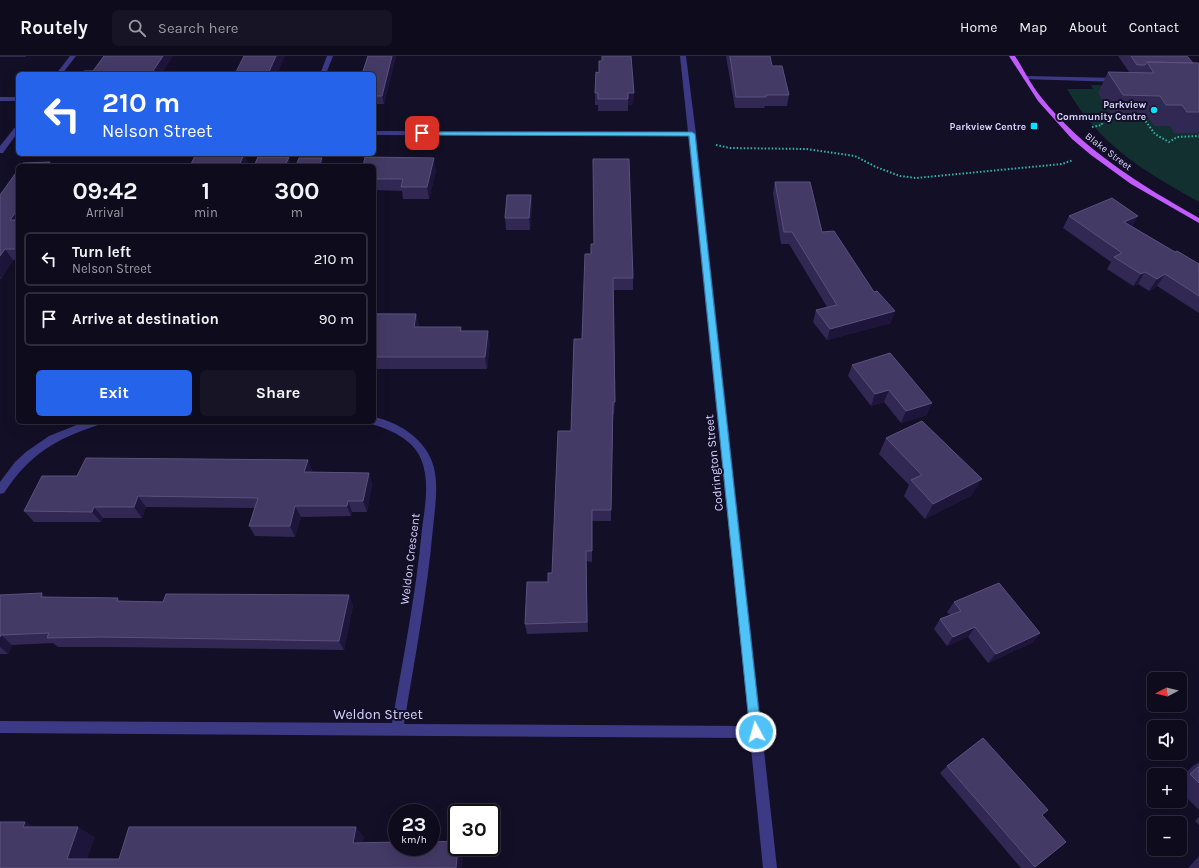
<!DOCTYPE html>
<html lang="en">
<head>
<meta charset="utf-8">
<style>
  :root { --surface:#0e0b1c; --page:#171425; --text:#f1f3f6; --muted:#9b9ba3; --line:#2e2b3b; --accent:#2563eb }
  body { margin:0; font-family:Karla,sans-serif; background:var(--page); color:var(--text); height:100vh; display:flex; flex-direction:column; font-size:15px; white-space:nowrap }
  * { box-sizing:border-box; margin:0 }
  p { font-size:13px; color:var(--muted) }
  .icon { flex:none; width:22px; height:22px; fill:none; stroke:currentColor; stroke-width:2; stroke-linecap:round; stroke-linejoin:round }
  .map { position:relative; flex:1; overflow:hidden }
  .drawer { position:absolute; left:16px; top:108px; width:360px; height:260px; display:flex; flex-direction:column; background:var(--surface); border-radius:6px; box-shadow:0 4px 16px #0002,0 0 0 1px var(--line) }
  .drawer>* { flex:none }
  .top-card { position:absolute; left:16px; top:16px; width:360px; height:84px; border-radius:6px; box-shadow:0 4px 16px #0002,0 0 0 1px var(--line); background:#2563eb; color:#fff; overflow:hidden }
  .needle { width:26px; rotate:263deg }
  .buttons { position:absolute; left:1147px; top:616px; display:grid; gap:8px }
  .buttons a { display:grid; place-items:center; width:40px; height:40px; border-radius:6px; background:var(--surface); box-shadow:0 4px 16px #0002,0 0 0 1px var(--line); font-size:20px }
  .speed { position:absolute; left:388px; top:748px; display:flex; gap:8px; font-size:20px; font-weight:700; text-align:center }
  .speed>* { display:grid; place-content:center; width:52px; height:52px; border-radius:50%; background:var(--surface); box-shadow:0 4px 16px #0002,0 0 0 1px var(--line); line-height:1 }
  .speed small { font-size:10px; font-weight:400 }
  .speed .limit { border:2px solid #111; border-radius:6px; background:#fff; color:#111 }
  .pin { position:absolute; display:grid; place-items:center; width:34px; height:34px; color:#fff; margin:-17px; border-radius:8px; box-shadow:0 2px 6px #0006 }
  .me { position:absolute; width:44px; margin:-22px; rotate:354deg; stroke-linejoin:round; filter:drop-shadow(0 0 3px #0008) }
  .turn { display:flex; align-items:center; gap:14px; height:84px; padding:0 20px; font-size:18px }
  .turn .icon { width:52px; height:52px; stroke-width:2.5 }
  .turn b { display:block; font-size:28px; line-height:34px }
  .eta { display:flex; justify-content:space-evenly; align-items:center; height:68px; text-align:center }
  .eta b { font-size:24px; font-weight:700; line-height:28px }
  .cta { display:flex; gap:8px; margin-top:auto; padding:8px 20px }
  .cta a { flex:1; height:46px; border-radius:6px; background:var(--accent); color:#fff; font-size:16px; font-weight:700; line-height:46px; text-align:center }
  .cta a+a { background:var(--page); color:var(--text) }
  ul { padding:0; list-style:none }
  li { display:flex; align-items:center; gap:12px; height:54px; margin:0 8px 6px; padding:0 12px; border:2px solid var(--line); border-radius:6px }
  li div { flex:1 }
  li b { display:block; font-size:15px }
  li em { font-style:normal }
  header { display:flex; align-items:center; gap:24px; box-sizing:border-box; height:56px; padding:0 20px; background:var(--surface); border-bottom:1px solid var(--line) }
  header strong { font-size:19px }
  nav { display:flex; gap:22px; margin-inline-start:auto; font-size:14px }
  .search { width:280px; height:36px; background:var(--page); display:flex; align-items:center; gap:10px; box-sizing:border-box; padding:0 14px; border-radius:6px; color:var(--muted); font-size:15px }
  .map>svg:first-child { display:block }
  .green { fill:#12302f }
  .lines { fill:none; stroke-linecap:round; stroke-linejoin:round }
  .path { stroke:#2fb8b0; stroke-width:2; stroke-dasharray:1.5 2; stroke-linecap:butt }
  .minor { fill:#3d3a85; fill-rule:evenodd }
  .major { fill:#c25bff; fill-rule:evenodd }
  .wall { fill:#312854 }
  .shaded-wall { fill:#1d163a }
  .building { fill:#433a66; stroke:#5a527e }
  .route { fill:#4fc3f7; stroke:#337fa1 }
  .poi-dot { fill:#00e5ff; stroke:#130f26; stroke-width:1.5 }
  .labels { text-anchor:middle; stroke-width:4; stroke-linejoin:round; paint-order:stroke }
  .far-poi-label { font-size:10px; font-weight:bold; fill:#d9d4ff; stroke:#130f26; text-anchor:end }
  .far-street-label { font-size:10px; fill:#d9d4ff; stroke:#130f26 }
  .street-label { font-size:12px; fill:#d9d4ff; stroke:#130f26 }
  .near-street-label { font-size:14px; fill:#d9d4ff; stroke:#130f26 }
</style>
</head>
<body>
<header>
<strong>Routely</strong>
<div class="search"><svg class="icon" aria-label="search" viewBox="0 0 24 24"><circle cx="10" cy="10" r="6"/><path d="M15 15l6 6"/></svg>Search here</div>
<nav><a>Home</a><a>Map</a><a>About</a><a>Contact</a></nav>
</header>
<div class="map">
<svg width="1199" height="812" viewBox="0 0 1199 812">
  <rect width="100%" height="100%" fill="#130f26"/>
  <path class="green" d="M1091,29l108,1v116c-55,-31 -99,-56 -132,-113h26z"/>
  <g class="lines">
    <path class="path" d="M1092,71l10,-2 -1,-7 43,1 11,15 14,8 8,-5 22,-1
      M716,89l14,3 77,1 48,7 21,11 24,9 16,2 146,-14 11,-4"/>
    <path class="minor" d="M70,0h6l-14,18h-6z
      M327,0h6l-7,18h-6z
      M680,0h6l10,78 81,734h-14l-13,-130 -750,-5v-12l392,2c11,-64 24,-129 30,-194 3,-23 8,-48 -1,-70 -8,-20 -32,-30 -50,-35l-1,-2h4v-5c23,5 47,19 57,42 9,21 4,47 2,69 -6,66 -18,130 -29,196l345,2 -61,-590 -314,-1v-4l314,1z
      M1026,20l92,2 3,2 -3,2 -94,-3 -1,-1z
      M0,41h18v4h-18z
      M18,69v7l-15,21h-3v-7l16,-20z
      M84,366h16l-2,3c-43,14 -69,30 -94,68l-4,1v-12l15,-20 11,-10 23,-16z"/>
    <path class="major" d="M1009,0h6c9,14 16,29 26,41 42,53 100,88 158,121v5l-68,-39 -40,-29 -19,-16 -34,-38z"/>
  </g>
  <path class="wall" d="M0,0h26v1h-26z
    M368,0h28l-12,48h-10v-30z
    M726,0h44l2,10 17,29 -2,11h-22l-1,2h-29z
    M1118,0h69l6,7h6v70h-25l-4,-7h-16l-6,-9 -36,-1 -14,-23 10,-21h21z
    M599,17l35,20 -1,11 -5,1v6h-30v-6h-3v-12z
    M374,110l62,4 -7,29h-26l-1,-8 -28,-1z
    M18,114v90h-5l-12,19h-1v-84z
    M775,126l47,50 69,91 -64,17 -14,-18 3,-12 11,-3 -38,-63h-8l-8,-51z
    M531,139l1,11 -2,24h-24l-1,-12z
    M1069,160h69l-6,10 43,26 24,12v49l-42,-27 -8,5 -11,-7 -5,2 -26,-17 4,-7 -48,-34z
    M591,188l42,34v12h-19l1,112 -1,12h-1l-2,107h-19v41l-6,-1 2,71 -61,2 -2,-10 23,-42 4,-9 19,-142 11,-92 9,-85z
    M374,257l42,1 3,11v2h42l1,4 28,11 -3,27h-113z
    M852,309l75,50 -26,8 -17,-21 -13,4 -23,-30z
    M886,382l86,57 -47,24 -21,-23 5,-11 -30,-31z
    M308,404l4,11v1l57,1 3,11 -5,28h-15l-1,4 -50,1 -6,20 -40,-1 -6,-10 5,-18 -108,-1 -4,11h-39l-2,4h-67l-10,-11 53,-35z
    M0,539l121,6 232,4 -9,45 -232,-3h-54l-5,-4 -41,2 -4,9h-8z
    M954,546l86,31 -8,10 -44,20 -20,-26 -21,9 -13,-17 6,-10 10,-4 -3,-3z
    M1199,706v48l-19,-19v-13l13,-12z
    M947,710l88,101 -2,1h-12l-81,-95z
    M1199,761v8l-4,-4z
    M1199,800v12h-11z"/>
  <path class="shaded-wall" d="M163,0h10l-11,18h-11z
    M276,0h9l-8,18h-9z
    M392,0h4l-12,48 -2,-8z
    M628,37h6l-1,11 -5,1z
    M244,98l5,11 -1,1h-9z
    M289,101l2,9h-6z
    M322,102l2,8h-5z
    M434,102l2,12 -7,29 -2,-12z
    M50,106l2,4h-4z
    M531,139l1,11 -2,24 -1,-12z
    M18,153v22l-8,-11z
    M1138,160l-7,12 -7,-6z
    M18,188v9l-3,-4z
    M5,193l8,11 -12,19 -1,-2v-21z
    M1145,216l-7,12 -5,2 8,-12z
    M1165,218l-8,12 -8,5 8,-12z
    M895,255l-4,12 -64,17 3,-11z
    M416,258l3,11 -2,14 -3,-12z
    M488,275l2,11 -3,27 -2,-12z
    M889,334l-5,12 -13,4 4,-12z
    M932,347l-5,12 -26,8 5,-12z
    M308,404l4,11 -3,13 -5,-12z
    M369,417l3,11 -5,28 -4,-11z
    M982,423l-10,16 -47,24 8,-15z
    M138,440l8,11 -4,11 -8,-11z
    M348,445l4,11 -1,4 -4,-10z
    M295,450l6,11 -6,20 -5,-11z
    M94,451l9,11 -2,4 -9,-10z
    M42,537l11,10 -12,-6z
    M349,539l4,10 -9,45 -5,-9z
    M118,542l9,10 -10,-7z
    M975,571l-7,10 -21,9 6,-9z
    M1040,577l-8,10 -44,20 8,-9z
    M1,579l11,10 -4,9 -8,-7v-10z
    M25,766l19,10 -21,-5z
    M78,771l17,10 -11,31 -17,-9z
    M356,771l8,10 -3,16 -8,-10z
    M458,791h4l1,4 -1,17h-6z"/>
  <path class="building" d="M104,0h59l-12,18h-69l2,-3h9z
    M244,0h32l-8,18h-33z
    M368,0h24l-10,40h-8v-22h-12z
    M602,0h29l3,37h-6v6h-30v-6h-3l1,-21 3,1v-12h3z
    M730,0h40l2,10h10l7,29h-23v2h-30z
    M1131,0h56l6,7 -46,-1 -2,3h-8z
    M1147,6l52,1v49h-12l-5,-7h-16l-6,-9 -37,-1 -15,-23 46,1z
    M196,98h48l-5,12h-49z
    M258,101h31l-4,9h-31z
    M365,101l69,1 -7,29h-26l2,-8h-29v-13h-11z
    M299,102h23l-3,8h-23z
    M593,103h36l4,119h-20l2,124h-2l-2,108h-19v41h-6l1,71 -62,2 2,-42h21v-9h4l6,-142h13l3,-92h8l3,-85h6v-10h3z
    M50,106l-2,4h-27l2,-3z
    M18,114v39l-8,11h8v24l-3,5h-10l-5,7v-61z
    M775,126h35l12,50 12,-1 40,61 3,-1 18,20 -65,18 -14,-19 21,-5 -45,-73h-8z
    M507,139h24l-2,23h-24z
    M1112,142l26,18 -14,6 51,30 2,-1 22,13v32l-34,-22 -8,5 -12,-7 -4,2 -27,-17 8,-4 -53,-37z
    M374,258h42l-2,13h47l-1,4h28l-3,26h-111z
    M890,297l42,50 -26,8 -17,-21 -14,4 -23,-29z
    M922,365l60,58 -49,25 -22,-24 11,-5 -36,-37z
    M86,402l222,2 -4,12 65,1 -6,28h-15l-1,5h-52l-5,20h-41l9,-28 -120,-2 -4,11h-40l-2,5 -68,-1 18,-35h35z
    M999,527l41,50 -44,21 -21,-27 -22,10 -13,-18 21,-8 -7,-9z
    M42,537l-1,4 77,1 -1,3 46,1 3,-8 183,1 -10,46 -237,-4 -55,1 2,-5 -48,2 -1,2v-42z
    M983,682l65,72 -6,5 24,27 -31,25 -88,-101z
    M1199,710v17l-9,-9z
    M0,766h25l-2,5h55l-11,32h52l10,-32h227l-3,16 44,-1v5h34v-5l26,-1v6h1l-2,21h-456z"/>
  <path class="route" d="M420,76h272l3,2 66,598 -1,4 -4,1 -4,-1 -2,-4 -61,-596 -267,-1 -3,-2z"/>
  <g class="poi-dot">
    <circle cx="1154" cy="54" r="4"/>
    <rect x="1030" y="66" width="8" height="8" rx="2"/>
  </g>
  <g class="labels">
    <g class="far-poi-label">
      <text x="1146" y="52">Parkview<tspan x="1146" dy="12">Community Centre</tspan></text>
      <text x="1026" y="74">Parkview Centre</text>
    </g>
    <g class="far-street-label">
      <text transform="translate(1109 95) rotate(37)" y="4">Blake Street</text>
    </g>
    <g class="street-label">
      <text transform="translate(714 407) rotate(-96)" y="4">Codrington Street</text>
      <text transform="translate(410 503) rotate(-83)" y="4">Weldon Crescent</text>
    </g>
    <g class="near-street-label">
      <text x="378" y="663">Weldon Street</text>
    </g>
  </g>
</svg>
<div class="buttons">
<a><svg class="needle" viewBox="-14 -14 28 28"><path d="M0-13l5 13h-10z" fill="#e53935"/><path d="M0 13l5-13h-10z" fill="#9b9ba3"/></svg></a>
<a><svg class="icon" aria-label="sound" viewBox="0 0 24 24"><path d="M4 9h4l5-4v14l-5-4H4zM17 9q2 3 0 6"/></svg></a>
<a>+</a>
<a>−</a>
</div>
<div class="speed"><div>23<small>km/h</small></div><div class="limit">30</div></div>
<div class="pin" style="left:422px;top:77px;background:#d93025"><svg class="icon" aria-label="arrive" viewBox="0 0 24 24"><path d="M6 21V4h12l-3 4 3 4H6"/></svg></div>
<svg class="me" style="left:756px;top:676px" viewBox="-20 -20 40 40"><circle r="17" fill="#4fc3f7" stroke="#fff" stroke-width="3"/><path d="M0-11L8 9 0 5-8 9z" fill="#fff"/></svg>
<div class="top-card">
<div class="turn"><svg class="icon" aria-label="left" viewBox="0 0 24 24"><path d="M17 20v-9H6M10 6l-5 5 5 5"/></svg><div><b>210 m</b>Nelson Street</div></div>
</div>
<section class="drawer">
<div class="eta">
<div><b>09:42</b><p>Arrival</p></div>
<div><b>1</b><p>min</p></div>
<div><b>300</b><p>m</p></div>
</div>
<ul>
<li><svg class="icon" aria-label="left" viewBox="0 0 24 24"><path d="M17 20v-9H6M10 6l-5 5 5 5"/></svg><div><b>Turn left</b><p>Nelson Street</p></div><em>210 m</em></li>
<li><svg class="icon" aria-label="arrive" viewBox="0 0 24 24"><path d="M6 21V4h12l-3 4 3 4H6"/></svg><div><b>Arrive at destination</b></div><em>90 m</em></li>
</ul>
<div class="cta"><a>Exit</a><a>Share</a></div>
</section>
</div>
</body>
</html>
